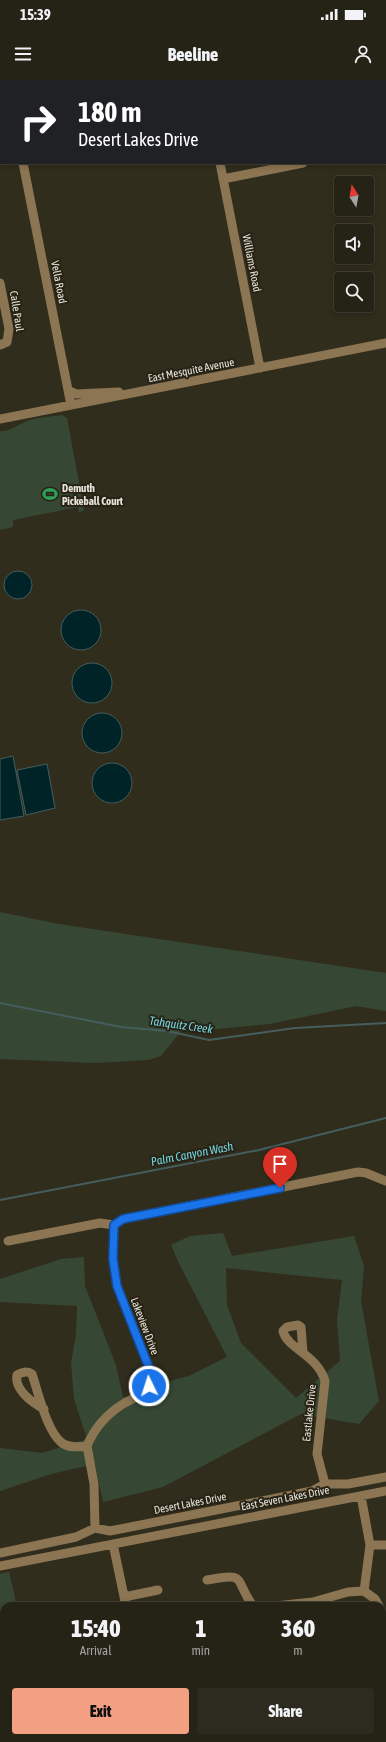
<!DOCTYPE html>
<html lang="en">
<head>
<meta charset="utf-8">
<style>
  :root { --surface:#252216; --page:#2d2a1f; --text:#f1f3f6; --muted:#a3a4a1; --line:#423f35; --accent:#f39f82 }
  body { margin:0; font-family:"Asap Condensed",sans-serif; background:var(--page); color:var(--text); height:100vh; display:flex; flex-direction:column; font-size:15px; white-space:nowrap }
  * { box-sizing:border-box; margin:0 }
  p { font-size:13px; color:var(--muted) }
  .icon { flex:none; width:22px; height:22px; fill:none; stroke:currentColor; stroke-width:2; stroke-linecap:round; stroke-linejoin:round }
  .map { position:relative; flex:1; overflow:hidden }
  .drawer { position:absolute; left:0px; top:1522px; width:386px; height:140px; display:flex; flex-direction:column; background:var(--surface); border-radius:12px 12px 0 0; box-shadow:0 2px 6px #0003,0 0 0 1px var(--line) }
  .drawer>* { flex:none }
  .banner { position:absolute; left:0px; top:0px; width:386px; height:84px; box-shadow:0 2px 6px #0003,0 0 0 1px var(--line); background:#202124; color:#fff; overflow:hidden }
  .needle { width:26px; rotate:349deg }
  .tools { position:absolute; left:334px; top:96px; display:grid; gap:8px }
  .tools a { display:grid; place-items:center; width:40px; height:40px; border-radius:4px; background:var(--surface); box-shadow:0 2px 6px #0003,0 0 0 1px var(--line); font-size:20px }
  .pin { position:absolute; display:grid; place-items:center; width:34px; height:34px; color:#fff; margin:-41px -17px; border-radius:50% 50% 50% 0; rotate:-45deg; box-shadow:0 0 4px #0007 }
  .pin .icon { rotate:45deg }
  .me { position:absolute; width:44px; margin:-22px; rotate:356deg; stroke-linejoin:round; filter:drop-shadow(0 0 3px #0008) }
  .turn { display:flex; align-items:center; gap:14px; height:84px; padding:0 12px; font-size:18px }
  .turn .icon { width:52px; height:52px; stroke-width:2.5 }
  .turn b { display:block; font-size:28px; line-height:34px }
  .eta { display:flex; justify-content:space-evenly; align-items:center; height:68px; text-align:center }
  .eta b { font-size:24px; font-weight:800; line-height:28px }
  .action { display:flex; gap:8px; margin-top:auto; padding:8px 12px }
  .action a { flex:1; height:46px; border-radius:4px; background:var(--accent); color:#111; font-size:16px; font-weight:800; line-height:46px; text-align:center }
  .action a+a { background:var(--page); color:var(--text) }
  .status { display:flex; justify-content:space-between; align-items:center; height:28px; padding:0 20px; background:var(--surface); direction:ltr }
  .status svg { height:11px; fill:currentColor }
  header { display:flex; justify-content:space-between; align-items:center; height:52px; padding:0 12px; background:var(--surface); font-size:18px; font-weight:800 }
  .map>svg:first-child { display:block }
  .green { fill:#364834; fill-rule:evenodd }
  .water { fill:#002327; stroke:#455d5d }
  .lines { fill:none; stroke-linecap:round; stroke-linejoin:round }
  .stream { stroke:#455d5d; stroke-width:2 }
  .minor { stroke:#8b7552; stroke-width:9 }
  .route-casing { stroke:#114b97; stroke-width:10 }
  .route { stroke:#1a73e8; stroke-width:7 }
  .labels { text-anchor:middle; stroke-width:4; stroke-linejoin:round; paint-order:stroke }
  .street-label { font-size:11px; fill:#e6e4da; stroke:#282314 }
  .poi-label { font-size:11px; font-weight:bold; fill:#e6e4da; stroke:#282314; text-anchor:start }
  .water-label { font-size:12px; font-style:italic; fill:#72d8e5; stroke:#282314 }
</style>
</head>
<body>
<div class="status"><b>15:39</b><svg viewBox="0 0 49 12"><path d="M0 12V9h3v3zM5 12V6h3v6zM10 12V3h3v9zM15 12V0h3v12zM26 1h20v11H26zM47 4h2v5h-2z"/></svg></div>
<header><svg class="icon" aria-label="menu" viewBox="0 0 24 24"><path d="M4 6h16M4 12h16M4 18h16"/></svg>Beeline<svg class="icon" aria-label="person" viewBox="0 0 24 24"><circle cx="12" cy="8" r="4"/><path d="M4 21q1-7 8-7t8 7"/></svg></header>
<div class="map">
<svg width="386" height="1662" viewBox="0 0 386 1662">
  <rect width="100%" height="100%" fill="#312d1d"/>
  <path class="green" d="M62,335l5,3 1,5 16,87 -5,3 -1,-6 -65,13v7l-13,3v-99c8,1 14,-4 21,-7 12,-7 28,-7 41,-9z
    M0,832l59,12 327,49v38l-30,-5 -86,18 -65,6h-23l-21,26 -13,4 -52,3 -96,-4z
    M223,1153l9,23 122,-20 10,30 -3,35 18,100 -20,23 -58,-10 -138,73 -60,15 -8,-38 -44,10 -51,17v-43l42,5 45,-14 -13,-40 -3,-36 5,-28 1,-29 -77,-4v-23l61,-20 23,-2 1,29 31,79 7,32 28,-3 7,-10 31,-8 38,-19 -48,-94 -8,-18 19,-9zM226,1188l116,12 -5,40 3,41 -44,37 -55,-55 -14,-38z
    M9,1492l8,34h-13v61l-4,1v-94z
    M1,1595l3,16v24h-4z
    M54,1658h12l2,4h-21v-2z
    M69,1658h24l-2,4h-20z
    M96,1658h28l1,4h-31z"/>
  <path class="water" d="M4 505a14 14 0 1 1 28 0a14 14 0 1 1-28 0Z
    M61 550a20 20 0 1 1 40 0a20 20 0 1 1-40 0Z
    M72 603a20 20 0 1 1 40 0a20 20 0 1 1-40 0Z
    M82 653a20 20 0 1 1 40 0a20 20 0 1 1-40 0Z
    M13,676l11,60 -24,4v-61z
    M92 703a20 20 0 1 1 40 0a20 20 0 1 1-40 0Z
    M47,684l8,44 -29,7 -9,-45z
    M0,1643l4,2v13h2l-3,2 -3,-3z"/>
  <g class="lines">
    <path class="stream" d="M0,923l121,24 46,4 42,9 86,-12 91,-5
      M0,1120l259,-50 127,-32"/>
    <path class="minor" d="M6,0v1
      M203,0v1
      M301,0v1
      M23,83l48,242
      M220,83l40,205
      M223,99l80,-16
      M0,203l9,46 -2,13 -7,3
      M68,310l8,4 43,-2
      M0,339l386,-76
      M8,1161l92,-18 14,2 9,-6 235,-47 8,1 20,8
      M303,1272l-2,-25 -3,-2 -11,2 -4,4c4,18 34,23 42,50l-8,73 8,30
      M44,1329c-11,-6 -30,-19 -27,-34 5,-3 10,-5 15,-1 6,18 15,58 30,69 7,5 17,4 25,3
      M361,1416l9,49 -6,46 11,8 4,7
      M95,1448l-1,-44 -7,-38c7,-17 20,-32 36,-42 8,-5 20,-9 25,-18 4,-6 1,-14 0,-21l-31,-79 -4,-27 1,-34
      M113,1464l13,62
      M370,1465h16
      M0,1473l76,-16 19,-9 15,3 202,-40 13,-7h23l38,-7
      M0,1486l386,-75
      M207,1500c42,-8 26,-1 46,26
      M124,1517l34,-7
      M275,1526l38,-4 35,-10 16,-1
      M382,1535v10
      M382,1592l4,13
      M382,1634l4,-1
      M151,1658l1,4
      M196,1662l10,-2
      M273,1662v-4"/>
  </g>
  <g class="lines">
    <g class="route-casing">
      <path id="route" d="M149,1306l1,-8 -2,-13 -31,-79 -4,-27 1,-34 9,-6 157,-31"/>
    </g>
    <use href="#route" class="route"/>
  </g>
  <defs>
    <g id="stadium-bare" transform="scale(1.2)"><path d="M0-5a6.5 5 0 1 0 0 10a6.5 5 0 1 0 0-10ZM-3.5-1.8h7v3.6h-7Z" fill="#2e9e5b" stroke="#282314" stroke-width="2.5" paint-order="stroke"/></g>
  </defs>
  <g fill-rule="evenodd">
    <use href="#stadium-bare" x="50" y="414"/>
  </g>
  <g class="labels">
    <g class="street-label">
      <text transform="translate(252 183) rotate(79)" y="4">Williams Road</text>
      <text transform="translate(59 202) rotate(79)" y="4">Vella Road</text>
      <text transform="translate(17 231) rotate(81)" y="4">Calle Paul</text>
      <text transform="translate(191 290) rotate(-11)" y="4">East Mesquite Avenue</text>
      <text transform="translate(145 1246) rotate(69)" y="4">Lakeview Drive</text>
      <text transform="translate(309 1333) rotate(-84)" y="4">Eastlake Drive</text>
      <text transform="translate(285 1418) rotate(-11)" y="4">East Seven Lakes Drive</text>
      <text transform="translate(190 1423) rotate(-11)" y="4">Desert Lakes Drive</text>
    </g>
    <g class="poi-label">
      <text x="62" y="412">Demuth<tspan x="62" dy="13">Pickeball Court</tspan></text>
    </g>
    <g class="water-label">
      <text transform="translate(181 945) rotate(8)" y="4">Tahquitz Creek</text>
      <text transform="translate(192 1074) rotate(-11)" y="4">Palm Canyon Wash</text>
    </g>
  </g>
</svg>
<div class="tools">
<a><svg class="needle" viewBox="-14 -14 28 28"><path d="M0-13l5 13h-10z" fill="#e53935"/><path d="M0 13l5-13h-10z" fill="#a3a4a1"/></svg></a>
<a><svg class="icon" aria-label="sound" viewBox="0 0 24 24"><path d="M4 9h4l5-4v14l-5-4H4zM17 9q2 3 0 6"/></svg></a>
<a><svg class="icon" aria-label="search" viewBox="0 0 24 24"><circle cx="10" cy="10" r="6"/><path d="M15 15l6 6"/></svg></a>
</div>
<div class="pin" style="left:280px;top:1108px;background:#d93025"><svg class="icon" aria-label="arrive" viewBox="0 0 24 24"><path d="M6 21V4h12l-3 4 3 4H6"/></svg></div>
<svg class="me" style="left:149px;top:1306px" viewBox="-20 -20 40 40"><circle r="17" fill="#1a73e8" stroke="#fff" stroke-width="3"/><path d="M0-11L8 9 0 5-8 9z" fill="#fff"/></svg>
<div class="banner">
<div class="turn"><svg class="icon" aria-label="right" viewBox="0 0 24 24"><path d="M7 20v-9h11M14 6l5 5-5 5"/></svg><div><b>180 m</b>Desert Lakes Drive</div></div>
</div>
<section class="drawer">
<div class="eta">
<div><b>15:40</b><p>Arrival</p></div>
<div><b>1</b><p>min</p></div>
<div><b>360</b><p>m</p></div>
</div>
<div class="action"><a>Exit</a><a>Share</a></div>
</section>
</div>
</body>
</html>
